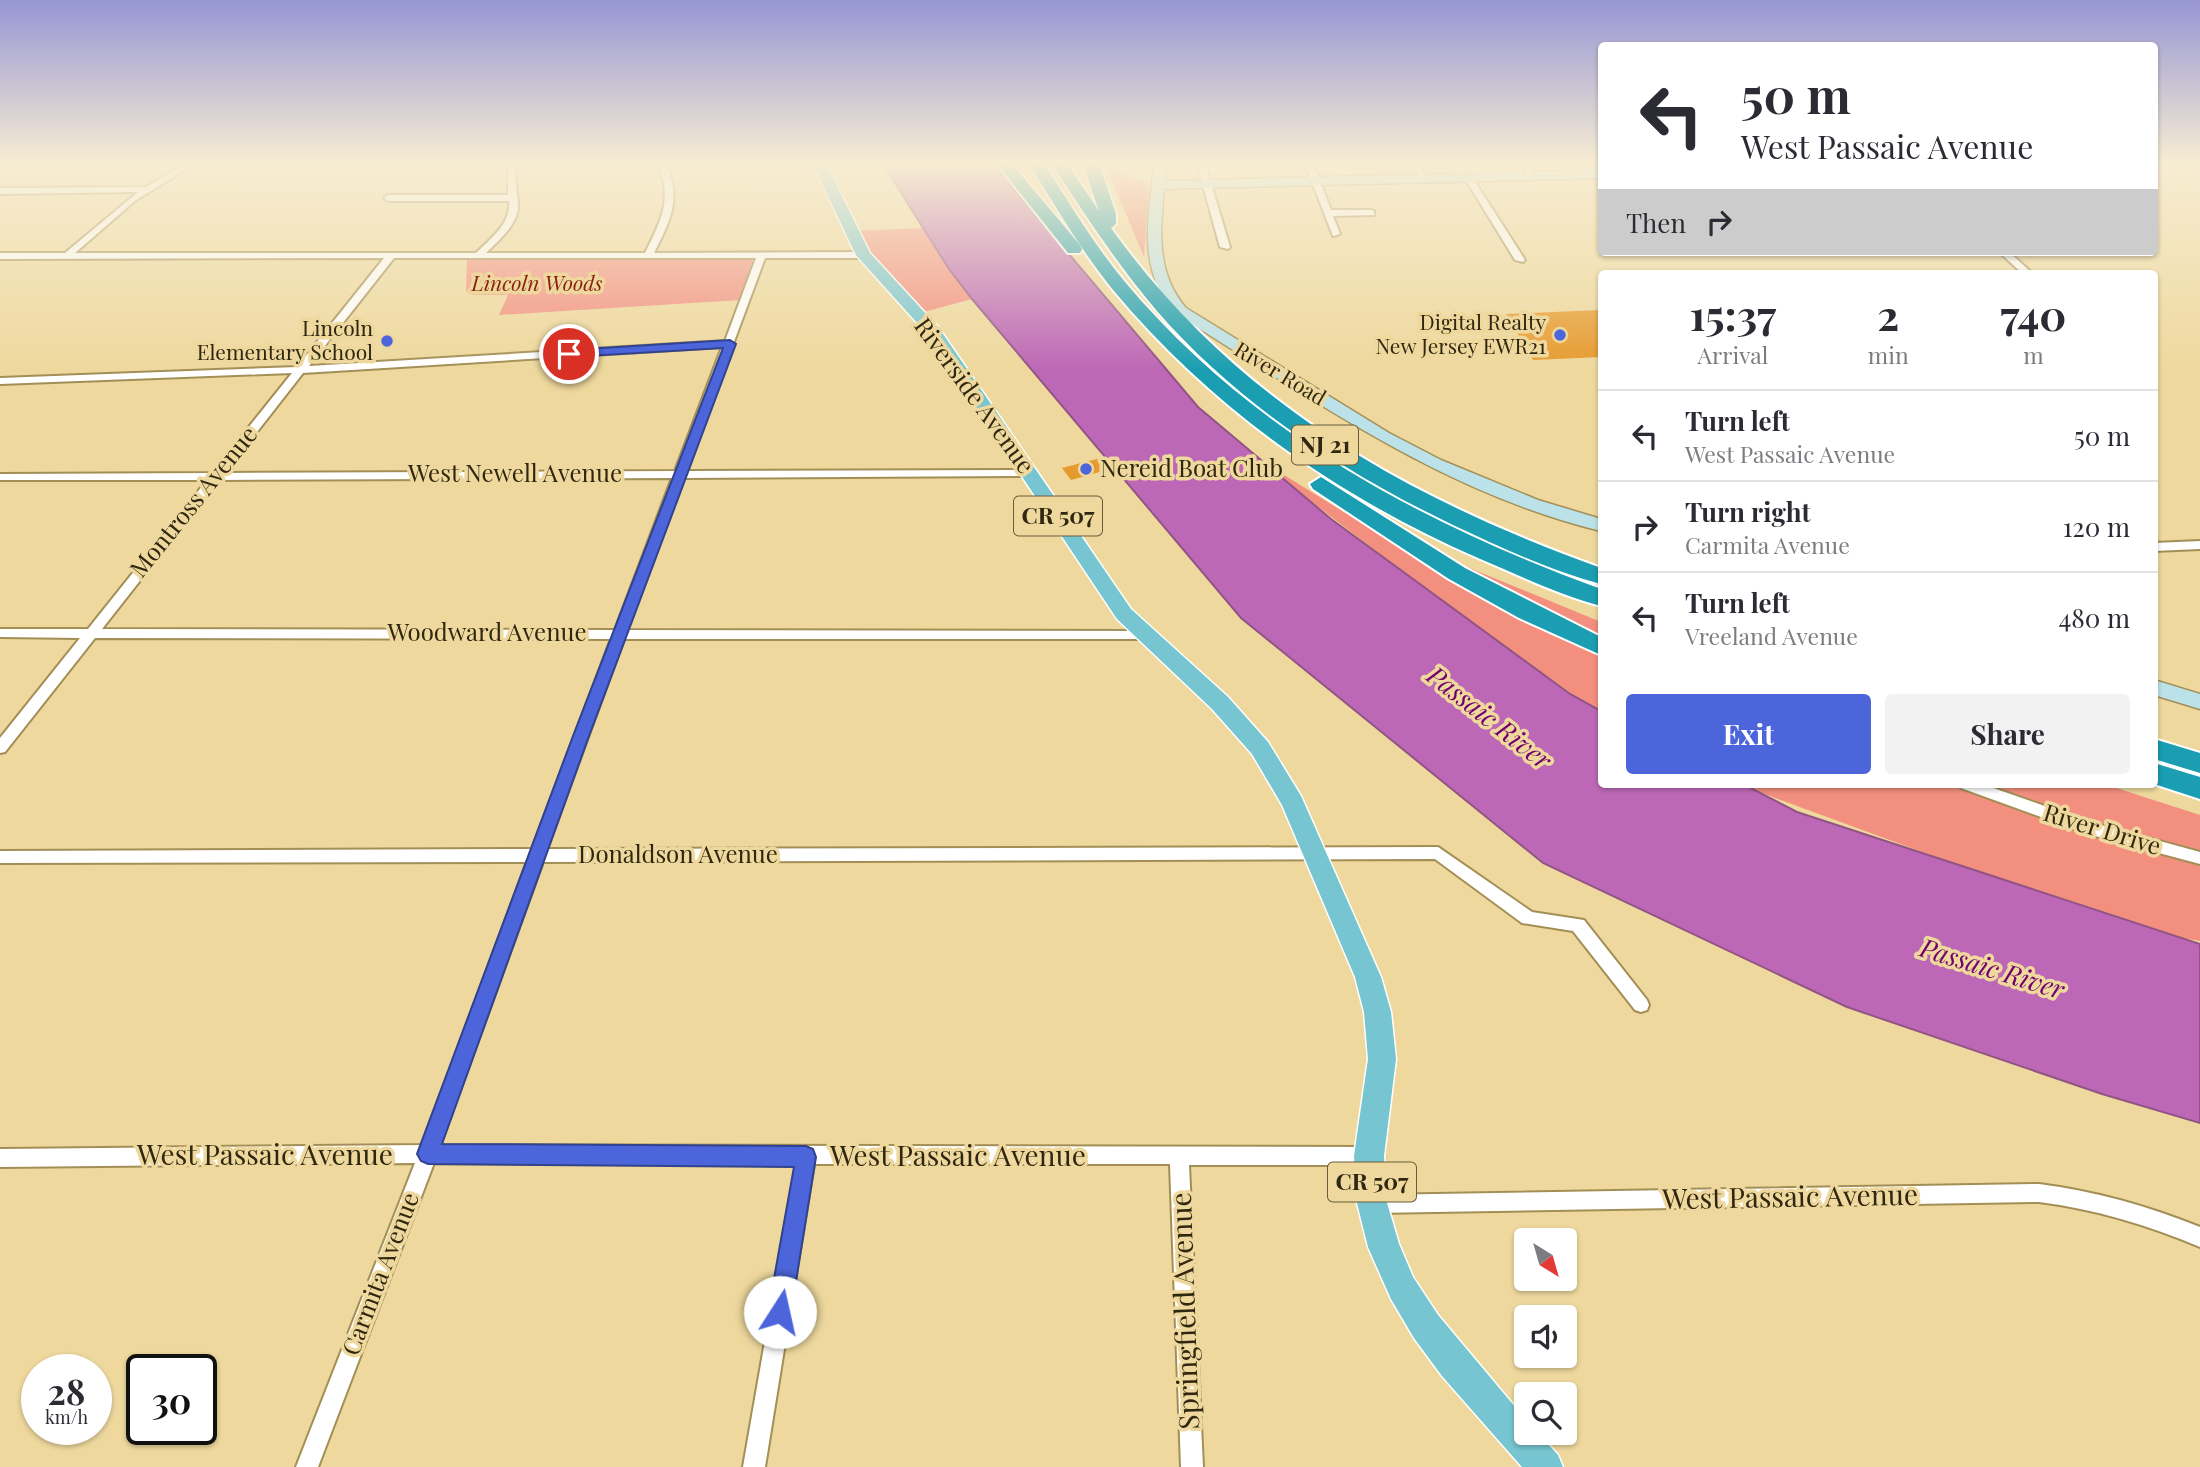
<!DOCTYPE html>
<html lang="en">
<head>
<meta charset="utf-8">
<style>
  :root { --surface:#fff; --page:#f2f2f3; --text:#2b2b33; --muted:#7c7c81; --line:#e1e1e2; --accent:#4c65da }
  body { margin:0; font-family:"Playfair Display",serif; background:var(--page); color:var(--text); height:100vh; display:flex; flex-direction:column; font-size:26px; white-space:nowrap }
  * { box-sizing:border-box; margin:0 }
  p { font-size:23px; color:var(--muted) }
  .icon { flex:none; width:38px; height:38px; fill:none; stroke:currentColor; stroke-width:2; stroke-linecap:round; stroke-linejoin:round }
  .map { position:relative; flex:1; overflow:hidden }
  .details { position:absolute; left:1598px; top:270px; width:560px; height:518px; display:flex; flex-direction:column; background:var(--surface); border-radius:7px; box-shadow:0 2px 5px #0004 }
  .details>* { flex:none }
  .hud { position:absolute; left:1598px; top:42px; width:560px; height:214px; border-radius:7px; box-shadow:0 2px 5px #0004; background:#fff; color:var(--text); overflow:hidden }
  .needle { width:46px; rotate:143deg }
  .fabs { position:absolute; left:1514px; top:1228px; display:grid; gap:14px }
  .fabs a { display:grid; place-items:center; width:63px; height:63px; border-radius:7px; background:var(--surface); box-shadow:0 2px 5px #0004; font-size:35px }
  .speed { position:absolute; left:21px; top:1354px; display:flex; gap:14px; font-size:35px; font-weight:700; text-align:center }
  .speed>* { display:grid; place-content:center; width:91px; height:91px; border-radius:50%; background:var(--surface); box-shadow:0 2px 5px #0004; line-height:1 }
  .speed small { font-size:18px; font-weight:400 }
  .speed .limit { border:4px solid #111; border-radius:10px; background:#fff; color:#111 }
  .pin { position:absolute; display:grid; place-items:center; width:60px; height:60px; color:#fff; margin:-30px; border:4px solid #fff; border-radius:50%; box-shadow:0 2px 7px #0007 }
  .me { position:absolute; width:77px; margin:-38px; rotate:10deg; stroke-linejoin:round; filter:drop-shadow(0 0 5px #0008) }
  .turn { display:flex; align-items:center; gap:24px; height:147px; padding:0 28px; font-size:32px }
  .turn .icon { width:91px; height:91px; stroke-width:2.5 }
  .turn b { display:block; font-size:49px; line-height:60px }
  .then { display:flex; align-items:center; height:66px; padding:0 28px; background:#0003; gap:14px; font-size:26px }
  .eta { display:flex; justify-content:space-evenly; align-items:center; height:119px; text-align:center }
  .eta b { font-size:42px; font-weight:700; line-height:49px }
  .button { display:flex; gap:14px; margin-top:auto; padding:14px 28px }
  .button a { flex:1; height:80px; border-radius:7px; background:var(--accent); color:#fff; font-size:28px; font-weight:700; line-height:80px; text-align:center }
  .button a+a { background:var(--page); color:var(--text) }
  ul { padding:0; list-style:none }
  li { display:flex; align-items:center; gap:21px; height:91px; padding:0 28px; border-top:2px solid var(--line) }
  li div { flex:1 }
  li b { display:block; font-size:26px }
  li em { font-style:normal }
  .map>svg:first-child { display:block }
  .green { fill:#f28f7f }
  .water { fill:#bd68b6; stroke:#925484; stroke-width:2 }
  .building { fill:#e69a2e }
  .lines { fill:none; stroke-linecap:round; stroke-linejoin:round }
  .street-casing { stroke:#a38f56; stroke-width:4 }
  .secondary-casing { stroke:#a38f56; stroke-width:3 }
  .primary-casing { stroke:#fff; stroke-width:3 }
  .highway-casing { stroke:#fff; stroke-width:4 }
  .street { fill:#fff; fill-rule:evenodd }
  .secondary { fill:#bbe2e8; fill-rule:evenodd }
  .primary { fill:#76c5d0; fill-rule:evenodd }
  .highway { fill:#1b9eb1; fill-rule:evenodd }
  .route { fill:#4c65da; stroke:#31428e; stroke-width:2 }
  .poi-dot { fill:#4c65da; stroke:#eed89d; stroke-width:2.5 }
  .labels { text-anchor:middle; stroke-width:7; stroke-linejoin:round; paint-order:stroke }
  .far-park-label { font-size:21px; font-style:italic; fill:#871f13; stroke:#eed89d }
  .far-poi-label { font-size:21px; fill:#2f270f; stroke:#eed89d; text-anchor:end }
  .far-street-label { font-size:21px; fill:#2f270f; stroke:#eed89d }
  .shield { fill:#eed89d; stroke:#685c3a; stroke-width:2 }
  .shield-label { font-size:23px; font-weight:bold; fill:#2f270f }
  .street-label { font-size:24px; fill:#2f270f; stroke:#eed89d }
  .poi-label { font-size:24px; fill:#2f270f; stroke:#eed89d; text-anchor:start }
  .water-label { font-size:26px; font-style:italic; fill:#72006e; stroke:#eed89d }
  .near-street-label { font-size:28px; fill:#2f270f; stroke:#eed89d }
</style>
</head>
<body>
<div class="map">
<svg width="2200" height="1467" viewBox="0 0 2200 1467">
  <rect width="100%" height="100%" fill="#eed89d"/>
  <path class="green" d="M1107,169l42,15 -5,73z
    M922,228l50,71 -48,13 -42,-42 -26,-39z
    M467,257l18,-1 268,2 -13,42 -241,15 9,-20h-35l-7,-4z
    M1242,449l123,76 8,-3 43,24 185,76v100z
    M1737,784h367l96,31v126l-65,-11z"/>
  <path class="water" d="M883,164h110l205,243 133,112 239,175 31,17v73h142l54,28 403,132v179l-98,-29 -255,-87 -304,-144 -302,-245 -269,-319 -23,-30z"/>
  <path class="building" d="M1601,310v47l-68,3 -27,-46z
    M1101,458l9,11 -39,11 -9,-12z"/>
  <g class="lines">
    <g class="street-casing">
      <path id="street" d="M185,164h10l-59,36 -61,53h401c15,-15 35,-29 33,-52h-121l-4,-3 4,-3h120v-31h8c-2,14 1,25 2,39 2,20 -19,37 -32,50h159c16,-32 28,-54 13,-89h8c16,35 4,57 -12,89l209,-1 5,3 -5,3h-98l-79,213 344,-1 6,3 -6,3 -346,2 -57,152 515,1 6,4 -6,4h-518l-77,210 891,-2 94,65 52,8 63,80 2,5 -2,5 -6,2 -6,-2 -62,-79 -51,-8 -87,-64 -892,3 -103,283 929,2 6,3 3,6 -3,6 -6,3h-180l14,302h-22l-11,-303h-356l-49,303h-22l53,-303 -362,-1 -116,304h-22l119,-304 -415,4v-18l422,-4 105,-283 -527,1v-12l532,-2 79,-210 -516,-1 -90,114 -5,1v-15l80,-100 -80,-1v-8h88l119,-149h-207v-6l212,-1 80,-100 -292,11v-6l297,-11 87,-109 -384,1v-6h65l73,-61 -138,2v-6l146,-1zM394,258h362l-31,83 -416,25zM722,347l-47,124 -450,2 78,-100zM672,478l-57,152 -513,-1 117,-149z
        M1197,164h8l25,83 -2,2 -8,-2z
        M1305,164h8l18,46h40l3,1v4l-41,1 7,18 -7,2z
        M1413,164h8l6,17h-6z
        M1522,164h8l8,12 -1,2h-6z
        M1465,175l7,2 53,83 -2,2 -8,-2 -51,-83z
        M1999,252h10l23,21h-10z
        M2200,541v8l-46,2v-8z
        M1959,784h23l108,38 110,30v12l-112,-30 -127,-46z
        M2039,1184c56,7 109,22 161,43v20c-52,-22 -105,-38 -161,-45l-665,11 -7,-2 -2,-7 2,-7 7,-2z"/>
    </g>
    <g class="secondary-casing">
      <path id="secondary" d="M1154,164h12l-1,17 436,-11v8l-437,11c-4,43 -8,84 22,119l203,125 52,27 97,40 63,19v12c-157,-38 -290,-133 -425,-217 -40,-46 -27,-94 -22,-150z
        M2154,680l46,14v15l-46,-14z"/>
    </g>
    <g class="primary-casing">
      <path id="primary" d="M813,164h13l44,89 69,75 192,281 97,88 40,45 33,54 80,181 10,35 5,47 -12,97 3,47 12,41 14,33 25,38 88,105v13h12l20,22 5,12h-41l-80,-91 -28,-38 -23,-39 -23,-52 -11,-44 -3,-47 14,-97 -4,-47 -9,-35 -73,-172 -30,-51 -40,-45 -95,-90 -190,-285 -71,-79z"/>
    </g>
    <g class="highway-casing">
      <path id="highway" d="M997,164h15l68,81 2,4 -2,4h-12z
        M1029,164h15c26,40 51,82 81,118 126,150 295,241 476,307v17c-42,-11 -83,-31 -123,-48 -140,-61 -266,-150 -364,-267 -32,-39 -58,-84 -85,-127z
        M1052,164h15l32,47 -16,-47h16l17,50v10l-5,4 5,7c124,169 291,263 485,333v16c-50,-13 -101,-37 -148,-59 -110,-53 -215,-121 -296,-214 -39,-46 -72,-96 -105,-147z
        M1321,477l144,91 136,69v18l-82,-37 -70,-39 -136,-90 -3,-5z
        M2154,739l46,14v20l-46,-14z
        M2154,763l46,14v22l-46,-15z"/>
    </g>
    <use href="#street" class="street"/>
    <use href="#secondary" class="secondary"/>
    <use href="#primary" class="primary"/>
    <use href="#highway" class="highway"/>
  </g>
  <linearGradient id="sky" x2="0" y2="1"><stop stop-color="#9796d4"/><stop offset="0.44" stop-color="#f7edd3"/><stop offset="1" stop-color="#f7edd3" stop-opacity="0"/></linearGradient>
  <rect width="2200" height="370" fill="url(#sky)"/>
  <path class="route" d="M730,340l6,4 -147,392 -147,408 364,2 7,3 3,8 -25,155 -3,8 -8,3 -8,-3 -4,-8 26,-145 -366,-3 -7,-3 -4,-7 156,-418 150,-388 -154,9 -6,-3 6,-4z"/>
  <g class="poi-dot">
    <circle cx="1560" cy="335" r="7"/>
    <circle cx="387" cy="341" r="7"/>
    <circle cx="1086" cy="469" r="7"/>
  </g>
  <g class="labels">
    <g class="far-park-label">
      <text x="537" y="291">Lincoln Woods</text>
    </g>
    <g class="far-poi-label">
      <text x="1546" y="330">Digital Realty<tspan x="1546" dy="24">New Jersey EWR21</tspan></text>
      <text x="373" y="336">Lincoln<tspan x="373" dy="24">Elementary School</tspan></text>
    </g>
    <g class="far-street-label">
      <text transform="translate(1280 374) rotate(31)" y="7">River Road</text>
    </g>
    <g class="shield">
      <rect x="1292" y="425.5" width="66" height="39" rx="5"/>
      <rect x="1014" y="496.5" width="88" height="39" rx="5"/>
      <rect x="1328" y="1162.5" width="88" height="39" rx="5"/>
    </g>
    <g class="shield-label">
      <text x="1325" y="453">NJ 21</text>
      <text x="1058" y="524">CR 507</text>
      <text x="1372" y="1190">CR 507</text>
    </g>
    <g class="street-label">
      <text transform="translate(974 396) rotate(54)" y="8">Riverside Avenue</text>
      <text x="515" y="482">West Newell Avenue</text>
      <text transform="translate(194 502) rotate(-51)" y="8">Montross Avenue</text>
      <text x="487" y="641">Woodward Avenue</text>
      <text transform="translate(2102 830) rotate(17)" y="8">River Drive</text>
      <text x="678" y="863">Donaldson Avenue</text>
      <text transform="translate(381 1274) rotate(-69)" y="8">Carmita Avenue</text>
    </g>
    <g class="poi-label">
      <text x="1100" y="477">Nereid Boat Club</text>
    </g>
    <g class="water-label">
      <text transform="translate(1489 718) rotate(38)" y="9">Passaic River</text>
      <text transform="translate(1992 969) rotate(17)" y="9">Passaic River</text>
    </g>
    <g class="near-street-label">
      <text x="265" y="1165">West Passaic Avenue</text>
      <text x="958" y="1166">West Passaic Avenue</text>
      <text transform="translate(1790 1197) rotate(-1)" y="10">West Passaic Avenue</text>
      <text transform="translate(1185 1311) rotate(-92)" y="10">Springfield Avenue</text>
    </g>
  </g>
</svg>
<div class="fabs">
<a><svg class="needle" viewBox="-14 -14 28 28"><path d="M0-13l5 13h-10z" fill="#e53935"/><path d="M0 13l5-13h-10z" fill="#7c7c81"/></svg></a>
<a><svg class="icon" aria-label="sound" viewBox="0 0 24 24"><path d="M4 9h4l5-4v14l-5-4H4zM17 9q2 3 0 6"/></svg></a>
<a><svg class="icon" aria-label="search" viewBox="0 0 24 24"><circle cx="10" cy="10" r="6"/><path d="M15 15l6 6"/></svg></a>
</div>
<div class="speed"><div>28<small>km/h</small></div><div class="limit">30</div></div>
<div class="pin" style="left:569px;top:354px;background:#d93025"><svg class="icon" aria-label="arrive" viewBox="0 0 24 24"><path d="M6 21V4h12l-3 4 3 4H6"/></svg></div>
<svg class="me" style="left:780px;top:1312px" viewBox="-20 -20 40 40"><circle r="19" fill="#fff"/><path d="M0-13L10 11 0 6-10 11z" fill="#4c65da"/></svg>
<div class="hud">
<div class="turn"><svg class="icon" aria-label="left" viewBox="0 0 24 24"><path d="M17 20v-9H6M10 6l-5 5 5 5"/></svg><div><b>50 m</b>West Passaic Avenue</div></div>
<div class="then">Then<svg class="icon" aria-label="right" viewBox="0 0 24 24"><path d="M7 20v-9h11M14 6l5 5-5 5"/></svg></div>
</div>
<section class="details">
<div class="eta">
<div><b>15:37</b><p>Arrival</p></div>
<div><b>2</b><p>min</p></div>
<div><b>740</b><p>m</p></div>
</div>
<ul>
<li><svg class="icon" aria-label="left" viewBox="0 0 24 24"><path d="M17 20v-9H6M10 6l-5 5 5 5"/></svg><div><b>Turn left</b><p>West Passaic Avenue</p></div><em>50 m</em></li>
<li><svg class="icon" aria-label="right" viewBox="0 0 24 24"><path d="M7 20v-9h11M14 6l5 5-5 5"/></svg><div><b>Turn right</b><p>Carmita Avenue</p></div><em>120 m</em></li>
<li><svg class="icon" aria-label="left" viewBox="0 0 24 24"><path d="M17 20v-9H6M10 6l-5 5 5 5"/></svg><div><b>Turn left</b><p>Vreeland Avenue</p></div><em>480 m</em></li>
</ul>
<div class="button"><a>Exit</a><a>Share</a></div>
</section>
</div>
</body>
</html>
